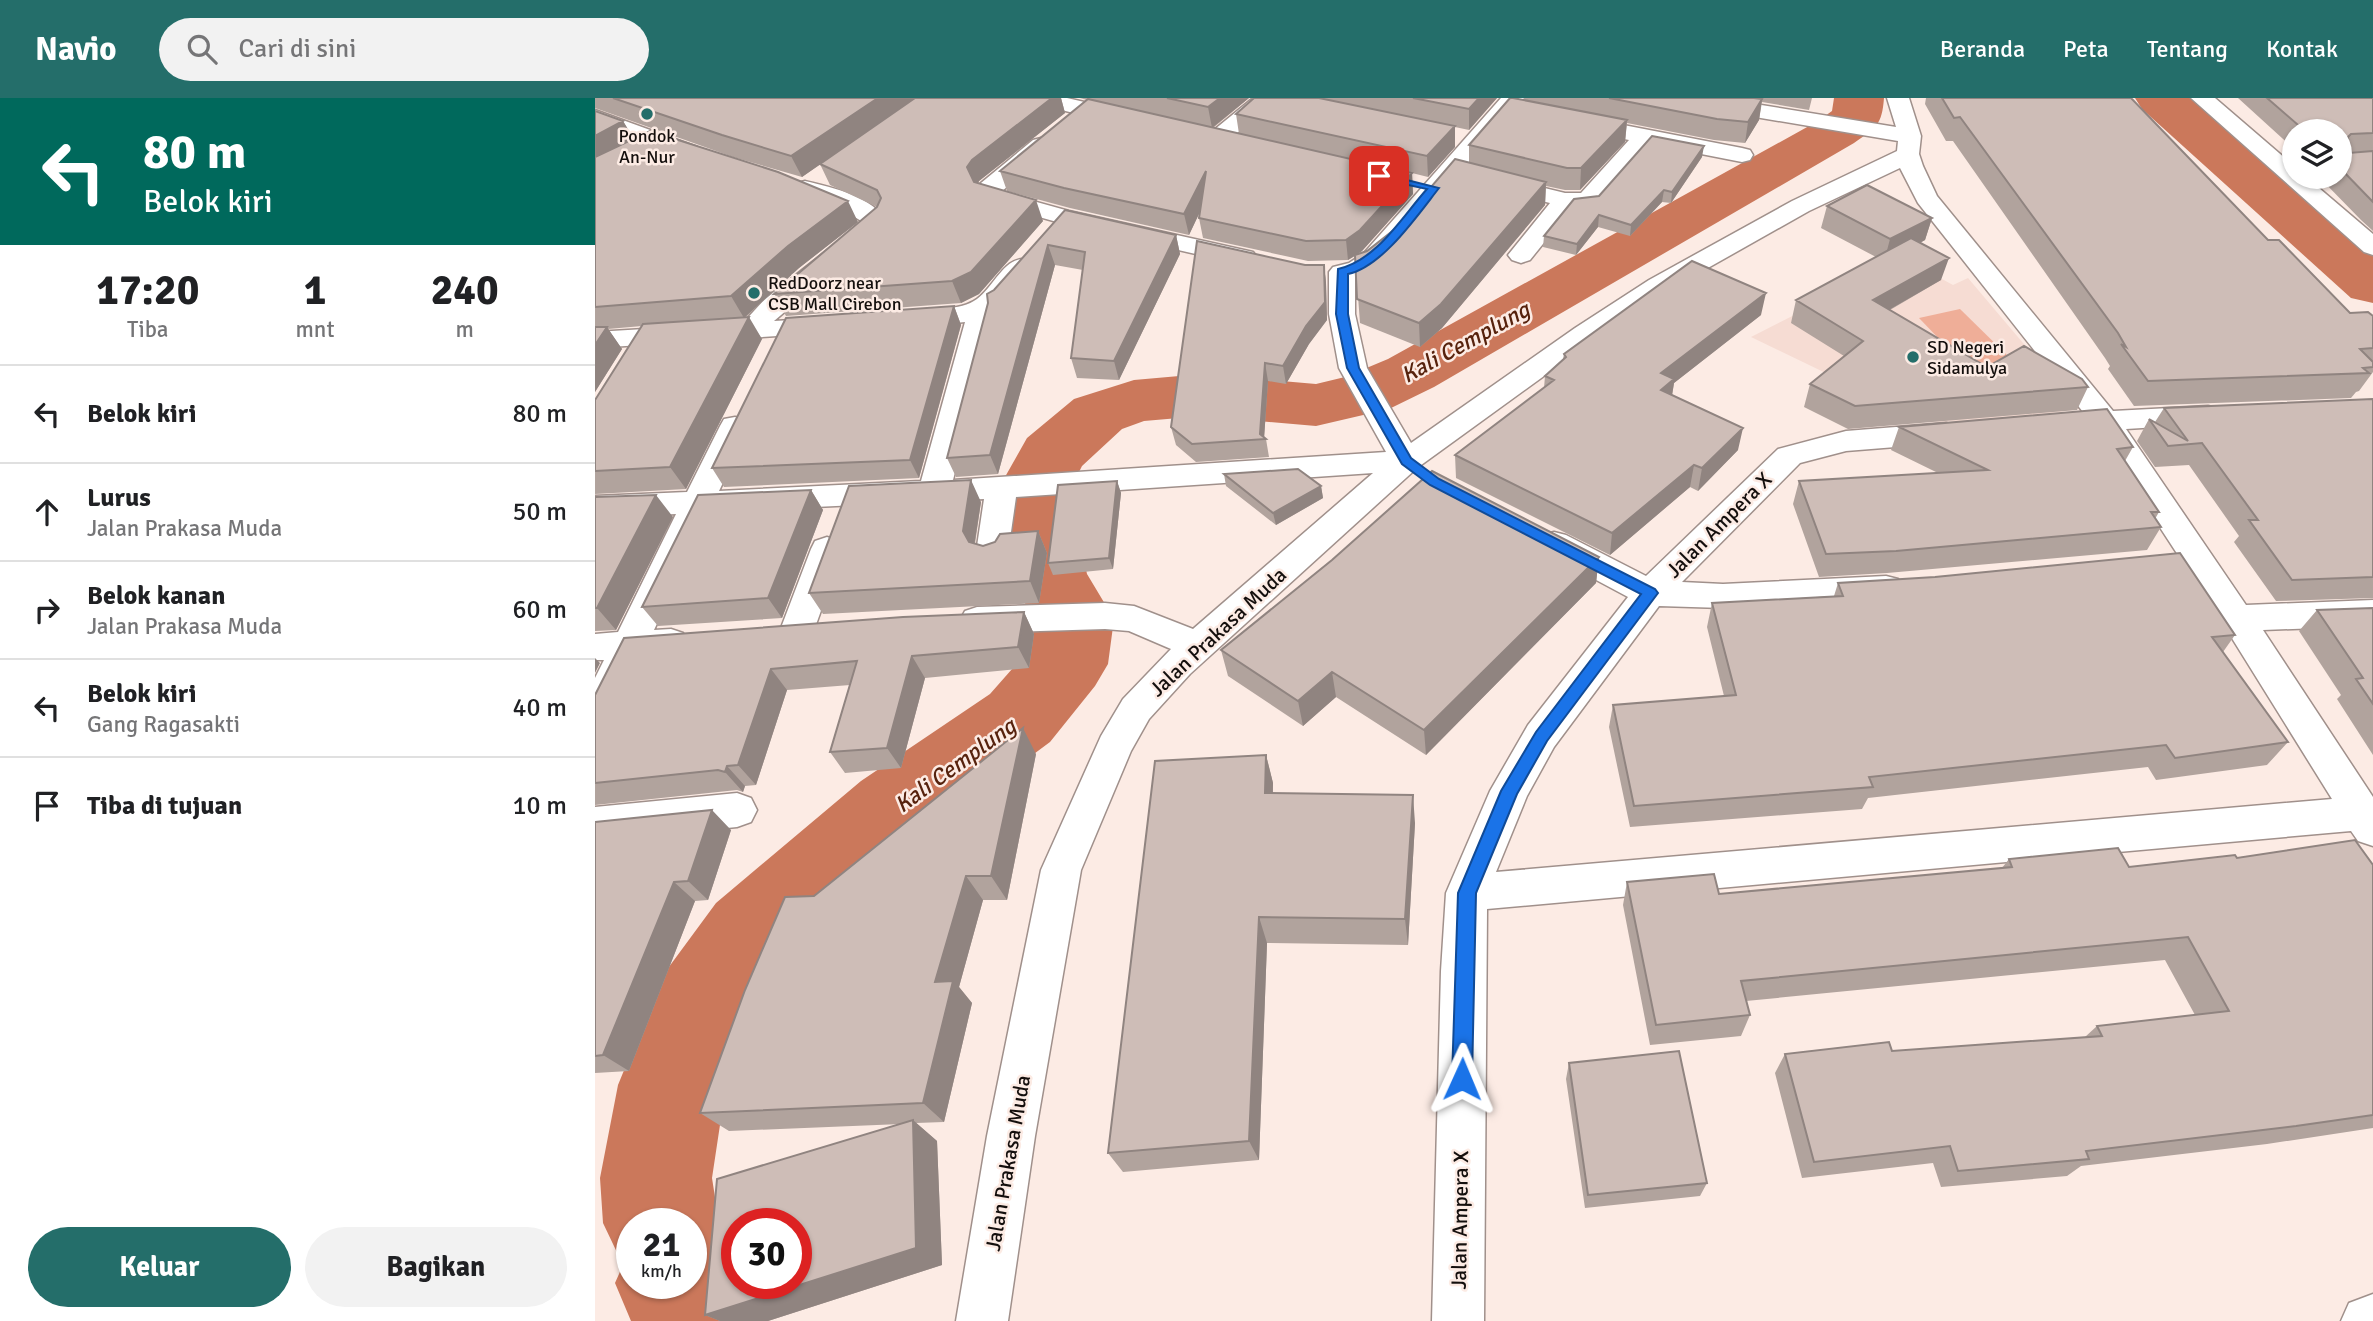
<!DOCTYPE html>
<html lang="id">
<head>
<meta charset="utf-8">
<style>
  :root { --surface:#fff; --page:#f2f2f2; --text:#202124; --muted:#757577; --line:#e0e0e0; --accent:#246e6a }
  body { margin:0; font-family:Signika,sans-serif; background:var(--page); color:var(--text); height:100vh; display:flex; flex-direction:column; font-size:26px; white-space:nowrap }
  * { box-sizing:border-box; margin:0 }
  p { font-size:23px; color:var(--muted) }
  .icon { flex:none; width:38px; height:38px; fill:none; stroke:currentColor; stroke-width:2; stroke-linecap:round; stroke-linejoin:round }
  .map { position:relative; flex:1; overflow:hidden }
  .side { display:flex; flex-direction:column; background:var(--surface); width:595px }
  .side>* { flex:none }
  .guide { background:#00695c; color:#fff; overflow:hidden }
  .buttons { position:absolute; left:1687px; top:21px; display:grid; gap:14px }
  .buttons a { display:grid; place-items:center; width:70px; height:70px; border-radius:50%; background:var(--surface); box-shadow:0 2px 5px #0004; font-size:35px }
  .speed { position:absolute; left:21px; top:1110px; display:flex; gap:14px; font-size:35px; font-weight:700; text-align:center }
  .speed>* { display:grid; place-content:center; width:91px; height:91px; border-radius:50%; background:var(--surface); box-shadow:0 2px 5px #0004; line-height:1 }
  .speed small { font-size:18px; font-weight:400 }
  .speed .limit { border:10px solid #d22; background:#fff; color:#111 }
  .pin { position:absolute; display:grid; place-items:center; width:60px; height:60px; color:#fff; margin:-30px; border-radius:14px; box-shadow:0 4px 10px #0006 }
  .me { position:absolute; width:77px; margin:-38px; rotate:1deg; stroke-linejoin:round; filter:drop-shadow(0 0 5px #0008) }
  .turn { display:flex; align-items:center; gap:24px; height:147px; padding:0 28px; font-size:32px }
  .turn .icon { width:91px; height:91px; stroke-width:2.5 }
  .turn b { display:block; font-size:49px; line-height:60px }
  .eta { display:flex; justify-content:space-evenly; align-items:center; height:119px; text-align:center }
  .eta b { font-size:42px; font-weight:700; line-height:49px }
  .action { display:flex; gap:14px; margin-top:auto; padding:14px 28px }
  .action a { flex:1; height:80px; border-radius:42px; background:var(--accent); color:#fff; font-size:28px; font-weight:700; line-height:80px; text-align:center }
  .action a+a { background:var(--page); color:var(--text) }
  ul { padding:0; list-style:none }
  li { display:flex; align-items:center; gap:21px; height:98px; padding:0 28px; border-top:2px solid var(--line) }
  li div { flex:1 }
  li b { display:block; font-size:26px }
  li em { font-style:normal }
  header { display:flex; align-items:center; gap:42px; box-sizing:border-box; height:98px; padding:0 35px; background:var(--accent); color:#fff }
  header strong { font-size:33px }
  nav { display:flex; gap:38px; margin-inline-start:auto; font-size:24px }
  .search { width:490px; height:63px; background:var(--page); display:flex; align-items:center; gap:18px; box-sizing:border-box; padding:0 24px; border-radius:38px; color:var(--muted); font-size:26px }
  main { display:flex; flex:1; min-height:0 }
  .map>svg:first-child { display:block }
  .built { fill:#f6dcd3 }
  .green { fill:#efae98 }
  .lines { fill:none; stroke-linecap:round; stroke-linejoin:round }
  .river { fill:#cb785b; fill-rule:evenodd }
  .street-casing { stroke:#a0908b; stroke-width:3 }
  .street { fill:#fff; fill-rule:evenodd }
  .wall { fill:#b1a39d }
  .shaded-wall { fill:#908480 }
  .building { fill:#cebdb7; stroke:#908480; stroke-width:2; fill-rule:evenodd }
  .route { fill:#1a73e8; stroke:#114b97; stroke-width:2 }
  .poi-dot { fill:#246e6a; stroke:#fcebe4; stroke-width:2.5 }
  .labels { text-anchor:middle; stroke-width:5; stroke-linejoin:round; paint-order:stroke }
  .far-poi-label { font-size:18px; fill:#140f0d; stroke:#fcebe4; text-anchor:start }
  .street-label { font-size:21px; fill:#140f0d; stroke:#fcebe4 }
  .water-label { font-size:23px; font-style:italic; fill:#57220d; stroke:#fcebe4 }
</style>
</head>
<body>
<header>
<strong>Navio</strong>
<div class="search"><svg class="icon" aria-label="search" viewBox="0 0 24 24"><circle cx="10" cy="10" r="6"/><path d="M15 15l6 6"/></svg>Cari di sini</div>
<nav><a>Beranda</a><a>Peta</a><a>Tentang</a><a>Kontak</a></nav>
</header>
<main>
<section class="side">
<div class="guide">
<div class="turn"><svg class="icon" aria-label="left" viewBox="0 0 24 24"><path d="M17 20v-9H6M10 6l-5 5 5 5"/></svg><div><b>80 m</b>Belok kiri</div></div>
</div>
<div class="eta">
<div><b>17:20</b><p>Tiba</p></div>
<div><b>1</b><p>mnt</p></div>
<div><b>240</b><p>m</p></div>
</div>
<ul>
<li><svg class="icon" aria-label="left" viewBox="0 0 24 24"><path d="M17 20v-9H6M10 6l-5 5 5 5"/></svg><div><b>Belok kiri</b></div><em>80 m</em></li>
<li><svg class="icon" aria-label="ahead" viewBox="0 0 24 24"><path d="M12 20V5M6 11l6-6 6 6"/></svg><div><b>Lurus</b><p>Jalan Prakasa Muda</p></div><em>50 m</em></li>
<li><svg class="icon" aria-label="right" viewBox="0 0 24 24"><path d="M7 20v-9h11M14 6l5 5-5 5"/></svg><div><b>Belok kanan</b><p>Jalan Prakasa Muda</p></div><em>60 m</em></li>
<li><svg class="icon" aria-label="left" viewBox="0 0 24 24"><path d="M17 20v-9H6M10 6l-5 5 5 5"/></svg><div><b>Belok kiri</b><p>Gang Ragasakti</p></div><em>40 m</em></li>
<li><svg class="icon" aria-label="arrive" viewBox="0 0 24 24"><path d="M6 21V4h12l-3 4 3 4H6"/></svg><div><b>Tiba di tujuan</b></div><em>10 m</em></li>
</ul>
<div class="action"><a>Keluar</a><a>Bagikan</a></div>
</section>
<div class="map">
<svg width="1778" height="1223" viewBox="0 0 1778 1223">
  <rect width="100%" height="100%" fill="#fcebe4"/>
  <path class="built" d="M1310,161l48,26 15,-7 111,131 -80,12 -88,1 -77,-45 -83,-40z"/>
  <path class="green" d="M1365,211l52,51 -43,10 -50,-52z"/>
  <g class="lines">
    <path class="river" d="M1239,0h50c-2,27 -8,30 -30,45l-420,244 -45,22 -73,17 -114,-10 -58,5 -22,8 -40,37 -9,18 3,41 11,49 27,45 -6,45 -13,22 -45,56 -125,93 -139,132 -43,66 -17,52 -14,93 7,45 -7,16 5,2 20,24v18h13l16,38h-135l-16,-38 8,-18 -20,-42 -3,-45 18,-93 45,-110 53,-72 145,-122 129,-87 37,-42 7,-33 -24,-42 -10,-52 1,-41 26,-46 47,-39 60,-19 68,-6 114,10 29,-7 43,-18 430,-238 14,-10zM37,1125h59v60h-59z
      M1540,0h55l183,156v49l-22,-5 -209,-189z"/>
    <g class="street-casing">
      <path id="street" d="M434,0h38l65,15 3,5 -3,5 -8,2 -92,-22z
        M658,0h24l-52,46h-16l-3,-5 3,-5z
        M906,0h23l-142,165 -16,11 -11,3v37l12,54 44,75 164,-115 74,-48 143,-79 105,-50 1,-10 -220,-37 -8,-1 -3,-5h51l178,29 -9,-29h22l12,38 -2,18 4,12 14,30 176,215 95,-5 10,2 5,7 -5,7 -10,2 -82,5 120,176 127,-5v26l-110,4 110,167v49l-15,-5 -7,-10 -864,78 -3,412h-52l9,-350 5,-78 44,-102 38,-66 100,-128 -86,-46 -4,-8 4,-8 12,-3 12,3 80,41 132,-127 68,-18 100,-8 11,3 4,7 -4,7 -11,3 -100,8 -46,12 -118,119 41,2 163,-8 12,3 5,9 -5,9 -12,3 -163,8 -64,-2 -105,141 -27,49 -31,76 836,-73 -107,-172 -128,-196 -34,1 -10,-2 -5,-7 5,-7 30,-4 -165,-209 -18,-35 -91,43 -142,80 -72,48 -178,129 -227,206 -41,45 -18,32 -50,119 -46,266 -27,185h-52l31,-185 54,-266 60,-134 22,-37 48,-50 -42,-18 -24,-2 -128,4 -12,-4 -5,-9 5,-9 12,-4 128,-4 29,3 59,23 180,-156 -357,24 -8,56 -4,8 -12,4 -12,-4 -4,-8 8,-54 -275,13 -55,118 17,-1 12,4 6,9 -6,9 -12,4 -30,2 -33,68 -13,5v-52l9,-18h-9v-26l23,-2 58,-118 -81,4v-22l92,-4 33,-66 4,-7 11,-2 11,2 4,7 -31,65 202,-10 44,-159 -57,6 -10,-2 -4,-6 4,-6 10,-2c21,-3 53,-1 69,-13 19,-14 28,-46 54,-39l4,5 -36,43 -8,6 2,8 -40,158 433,-28 -47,-84 -10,-54v-42l4,-5 16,-4 15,-10z
        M1596,0h24l79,68v11h12l67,57v21l-9,-3z
        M0,12l102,37 3,5 -3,5h-16l-86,-32z
        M982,18l165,32 8,2 3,5 -3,5 -8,2 -92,-18 -54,62 -24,2 -42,52 -9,3 -9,-3 -4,-5 42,-52 -59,-14 -4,-5 4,-5 8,-2 66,16h16l48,-53 -60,-12 -3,-5 3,-5z
        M446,40l8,2 3,5 -3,5 -48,42 68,19 184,41 4,5 -4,5 -9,3 -180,-41 -82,-23 -5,-13 4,-5 52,-43z
        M210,83c30,7 66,15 84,42l-115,98 55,-3 10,2 4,6 -4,6 -244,16v-16l148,-9 21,-23 99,-78 -27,-16 -39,-13 -4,-5 4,-5z
        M232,439l12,4 4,8 -30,84 -5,9 -12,4 -12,-4 -5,-9 32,-84 4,-8z
        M142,695l14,5 6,12 -6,12 -14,5 -142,14v-34z
        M1778,1196v27h-32l8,-18z"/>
    </g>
    <use href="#street" class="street"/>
  </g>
  <path class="wall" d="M0,0h466l4,15 -86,68 -1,2 65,38 -64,73 -18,9 -175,13 -12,-22 103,-87 -47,-22 -10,-21 -18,13 -69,-20 -138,-49z
    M485,0h169l-36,30 26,6 -3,-20 18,-16h243l-28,32 -14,-3v20l-27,30 -16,-4 1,21 -51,57 -6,4 11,-4 28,-22 74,-66v-18l55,-45v-2h288l-3,12 -47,-8 -3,18 -14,23 -31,-3 -87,-17 -2,19 -45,48h-15l-19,-4 -1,19 -103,123 -22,19 -60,-24 -5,-67 -7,4 -40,1 -105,-23 -4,-20 1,-7 -11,24 -119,-27 -63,-17 -7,-20 87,-71z
    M1331,0h205l137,142 82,73 23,3v56l-14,19 -3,1 -5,6 -217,8 -26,-37 2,-3 -5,-8 -152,-217h-7l-21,-37z
    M1643,0h135v133l-12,-11 -42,-43h21v-46h-46v18z
    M0,13l28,10 10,18 225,83 -59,46 -53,49 16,22 -76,150 -91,5v-94l47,-74 -34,3 14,20 -27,43z
    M1107,59l-31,46 -9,-1 -32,34 -32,-9 -22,28 -33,-8 1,-11 55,-40z
    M1232,108l105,12 -7,22 -5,3 21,37 -51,30 97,57 101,20 -11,23 -229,19 -44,-22 6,-23 34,-28 -53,-33 5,-23 80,-43 -55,-29z
    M470,112l111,25 4,19 -61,126 -42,-2 -6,-20 12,-88 -28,-5 -57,209 -42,3 -9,-19 47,-168z
    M710,167h19l2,18 1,37 -18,24 -23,40 -18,-3 -4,57 2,1 3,18 -73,5 -20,-17 -5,-18z
    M359,208l7,19 -42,153 -195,9 -12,-19z
    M1166,217l-87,68 -2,13 66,54 -40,41 -8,-4 -80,68 -154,-77 -1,-23 89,-67 1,-12 18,-17 1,-5z
    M1778,301v199l-97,3 -42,-59 5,-6 -50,-71 -34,2 -18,-26 12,-22 6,3 9,-14z
    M1304,329l234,20 -8,14 34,51 -4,7 6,8 -14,23 -260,23 -68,4 -26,-73 6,-23 139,-8 -47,-23z
    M629,376l97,12 2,12 -47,27 -50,-39z
    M522,383l4,12 -8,76 -60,6 -5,-12z
    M216,392l12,20 -41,108 -124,8 -16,-19z
    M0,399l78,20 -57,113 -21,1z
    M386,404l-6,42 8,2 55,-15 9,22 -8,50 -216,11 -14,-21z
    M1004,459l-3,26 -170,172 -90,-58 -33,29 -75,-50 -7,-26z
    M1243,485l397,52 -12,17 65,90 -21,23 -111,15 -8,-13 -280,31 -6,11 -232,18 -21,-100 4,-22 111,-9 -17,-69 5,-24 122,-7z
    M1778,510v147l-36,-56 4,-4 -42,-64 18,-21z
    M429,514l10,22 -5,34 -104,10 -24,90 -56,5 -15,-21 20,-67 -63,5 -31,95 -11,1 -2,6 -6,-2 -142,15v-111z
    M441,656l-29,146h-24l-24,87 13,16 -28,119 -28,1 21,18 5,124 -174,56h-48l-15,-6 196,-191 -172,7 -29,-18 114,-217z
    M671,657l7,28v10l142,30 -7,122 -141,-2 -8,217 -136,12 -15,-19z
    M0,724l136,8 -23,70 -13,1 -66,170 -34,2z
    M1642,760l136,7v263l-106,16 -186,22 -14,10 -126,11 -8,-24 -131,15 -27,-105 10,-19 107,-3 193,-14 12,-11 98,-11 -30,-55 -419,41 4,14 -9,21 -91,9 -27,-140 4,-23 92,12 283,-26 7,-9 120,8z
    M974,965l138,120 -7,13 -115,12 -19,-129z"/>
  <path class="shaded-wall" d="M283,0h39l-115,79 -11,-21z
    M457,0h9l4,15 -86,68 -4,8 -8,-22 5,-7z
    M625,0h29l-37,30 -4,-21z
    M884,0h18l-28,32v-21z
    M1167,1l-3,21 -14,23 3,-21z
    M1032,22l-2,22 -45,48 1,-22z
    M28,23l13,21 -41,22v-28z
    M860,28v21l-27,30 -1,-21z
    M1109,48l-2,11 -31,46 1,-11z
    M611,73l4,20 -21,44 -5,-21z
    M817,75l1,21 -51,57 -14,9 -2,-20z
    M951,84l-1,23 -103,123 -22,19 -1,-24z
    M1069,92l-2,12 -32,34 1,-11z
    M441,102l7,21 -64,73 -18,9 -9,-22z
    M253,103l10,21 -59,46 -55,50 -13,-22 57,-50z
    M1004,117l-1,12 -22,28 1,-11z
    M1337,120l-7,22 -41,22 6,-23z
    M581,137l4,19 -61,126 -5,-19z
    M453,147l7,20 -57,209 -8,-19z
    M1354,160l-8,22 -75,43 7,-23z
    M729,167l2,18 1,37 -18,24 -23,40 -3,-18z
    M1171,195l-5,22 -87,68 -3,18 -14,12 4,-40z
    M359,208l7,19 -42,153 -9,-18z
    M154,219l13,22 -76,150 -16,-22z
    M12,229l15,22 -27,43v-47z
    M670,265l3,18 -4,58 -4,-5z
    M1148,330l-5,22 -40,41 4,-23z
    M1099,367l-4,22 -80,68 2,-22z
    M376,382l10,22 -8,51 -10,-22z
    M522,383l4,12 -8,76 -4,-11z
    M726,388l2,12 -47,27 -3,-12z
    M216,392l12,20 -41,108 -14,-20z
    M61,397l17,22 -57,113 -19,-22z
    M443,433l9,22 -8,50 -9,-22z
    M1004,459l-3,26 -170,172 -2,-25z
    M429,514l10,22 -5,34 -11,-21z
    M317,558l13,22 -24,90 -14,-20z
    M0,560l5,5 -5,10z
    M176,571l16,21 -31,95 -18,-20z
    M737,574l4,25 -33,29 -5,-25z
    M428,630l13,26 -29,146 -16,-24z
    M671,657l7,28 -1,38 -7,-28z
    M132,668l18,20 -2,6 -18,-20z
    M818,697l2,28 -7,122 -3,-26z
    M117,712l19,20 -23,70 -20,-19z
    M371,778l17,24 -24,87 13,16 -28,119 -21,-19 12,-121z
    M79,784l21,19 -66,170 -26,-16z
    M664,819l8,26 -8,217 -10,-19z
    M318,1022l24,21 5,124 -174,56h-48l-15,-6z"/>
  <path class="building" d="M18,0h265l-87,58 -69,-21z
    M320,0h137l-80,62 -5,7 7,15 62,18 -65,72 -19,9 -178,13 103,-87 4,-9 -4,-8 -57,-26z
    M572,0h53l-12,9z
    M659,0h65l136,28 -28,30 -191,-42z
    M818,0h66l-10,11z
    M915,0h3l114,22 -46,48h-14l-98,-23z
    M1014,0h145l8,1 -14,23 -31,-3z
    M1347,0h189l137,142h11l71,73 18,-1 5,4v32l-13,1 13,13v5l-10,1 6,5 -221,8 -27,-37 5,3 -8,-14 -158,-216 -6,1z
    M1672,0h106v35l-22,1 -3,3 1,16 24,-2v51l-33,-34v-37h-35z
    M493,1l324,74 -52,57 -14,10 -40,1 -107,-23 7,-47 -22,43 -120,-26 -64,-17z
    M0,13l28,10 -28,15z
    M55,33l128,41 70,29 -60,45 -57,50 -136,11v-150z
    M1057,38l52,10 -32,46 -8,-2 -33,35 -32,-10 -22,29 -33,-8 30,-37 25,-3z
    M860,61l91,23 -105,122 -22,19 -62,-24 -2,-44 12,-4 28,-22z
    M1272,87l65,33 -42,21 -63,-33z
    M470,112l111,25 -62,126 -43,-3 14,-106 -37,-7 -58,210 -43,3 41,-155 -1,-9 7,-4z
    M1316,140l38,20 -76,42 114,67 37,-21 58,33 6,8 -233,19 -45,-22 53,-43 -67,-41z
    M602,143l108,24h19l1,37 -19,24 -23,40 -18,-3 -5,71 6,5 -74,5 -21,-17z
    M1097,163l74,32 -105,80 13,6 -13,11 82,38 -41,40 -8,-3 -82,68 -157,-78 99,-75 -9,-4 21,-19 -2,-3z
    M359,208l-44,154 -198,8 74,-150z
    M154,219l-79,150 -75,4v-71l48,-76z
    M0,229h12l-12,18z
    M1778,301v178l-81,3 -43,-60h9l-56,-77 -34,3 -19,-27 39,22 -24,-33z
    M1512,311l26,38 -16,2 42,63h-8l10,15 -265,24 -70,3 -27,-73 189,-11 -89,-43z
    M703,371l23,17 -48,27 -49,-39z
    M837,373l167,86 -175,173 -92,-58 -34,29 -77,-51 111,-90z
    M376,382l-8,51 6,11 14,4 12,-4 5,-8 38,-3 -8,50 -221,12 40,-107z
    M522,383l-8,77 -61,5 10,-78z
    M216,392l-43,108 -126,9 56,-112z
    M61,397l-59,113h-2v-111z
    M1585,455l55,82 -23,2 76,105 -113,16 -9,-13 -297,32 4,10 -239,19 -21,-101 123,-10 -24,-92 131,-7 -5,-13 97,-6z
    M1778,510v96l-17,-25 7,-1 -46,-68z
    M429,514l-6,35 -106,9 -25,92 -57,4 27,-91 -86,8 -33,96 -11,1 -2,6 -7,-2 -123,13v-88l29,-57 279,-21z
    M428,630l-32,148h-25l-31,106 18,-1 -30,122 -223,10 45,-123 40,-93 29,-1z
    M671,657l-1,38 148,2 -8,124 -146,-2 -10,224 -141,12 47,-392z
    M117,712l-24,71 -14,1 -71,173 -8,1v-234z
    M1760,742l18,25v250l-77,11 -210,25 3,8 -131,12 -8,-25 -136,16 -29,-108 104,-12 3,9 210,-15 -5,-10 132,-15 -41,-74 -447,44 9,34 -94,10 -29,-143 87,-8 5,20 293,-27 -3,-8 109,-11 11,19 106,-12 2,3z
    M1084,953l28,132 -119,12 -19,-132z
    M318,1022l3,128 -211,67 12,-136zM142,1125h59v60h-59z"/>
  <path class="route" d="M784,75l60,15c-22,28 -57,79 -91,86v40l11,54 52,90 28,21 216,110 3,4 -111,148 -30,53 -41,99 -4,186 -3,7 -7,3 -7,-3 -3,-7 6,-186 43,-102 35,-59 105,-138 -211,-109 -28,-21 -55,-96 -11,-54 2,-45c39,-9 63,-51 89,-80l-51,-11v-4z"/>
  <g class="poi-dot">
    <circle cx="52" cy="16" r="7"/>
    <circle cx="159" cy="195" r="7"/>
    <circle cx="1318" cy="259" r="7"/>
  </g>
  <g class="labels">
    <g class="far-poi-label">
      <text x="52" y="44" text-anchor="middle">Pondok<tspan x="52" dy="21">An-Nur</tspan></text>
      <text x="173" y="191">RedDoorz near<tspan x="173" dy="21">CSB Mall Cirebon</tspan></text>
      <text x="1332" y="255">SD Negeri<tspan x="1332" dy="21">Sidamulya</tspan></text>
    </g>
    <g class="street-label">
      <text transform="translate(1124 427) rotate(-45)" y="7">Jalan Ampera X</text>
      <text transform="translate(623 534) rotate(-43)" y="7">Jalan Prakasa Muda</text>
      <text transform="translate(413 1065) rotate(-80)" y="7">Jalan Prakasa Muda</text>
      <text transform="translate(865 1122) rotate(-89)" y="7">Jalan Ampera X</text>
    </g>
    <g class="water-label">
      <text transform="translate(870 244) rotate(-29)" y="8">Kali Cemplung</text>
      <text transform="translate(360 667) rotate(-36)" y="8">Kali Cemplung</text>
    </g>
  </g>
</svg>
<div class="buttons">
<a><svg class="icon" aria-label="layers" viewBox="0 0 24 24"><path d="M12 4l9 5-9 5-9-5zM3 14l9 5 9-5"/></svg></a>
</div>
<div class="speed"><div>21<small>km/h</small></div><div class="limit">30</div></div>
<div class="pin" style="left:784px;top:78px;background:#d93025"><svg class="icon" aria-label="arrive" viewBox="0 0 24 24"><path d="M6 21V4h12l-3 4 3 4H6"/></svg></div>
<svg class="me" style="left:867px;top:981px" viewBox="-20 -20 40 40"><path d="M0-17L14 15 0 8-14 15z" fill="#1a73e8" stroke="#fff" stroke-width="4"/></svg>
</div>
</main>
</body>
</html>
